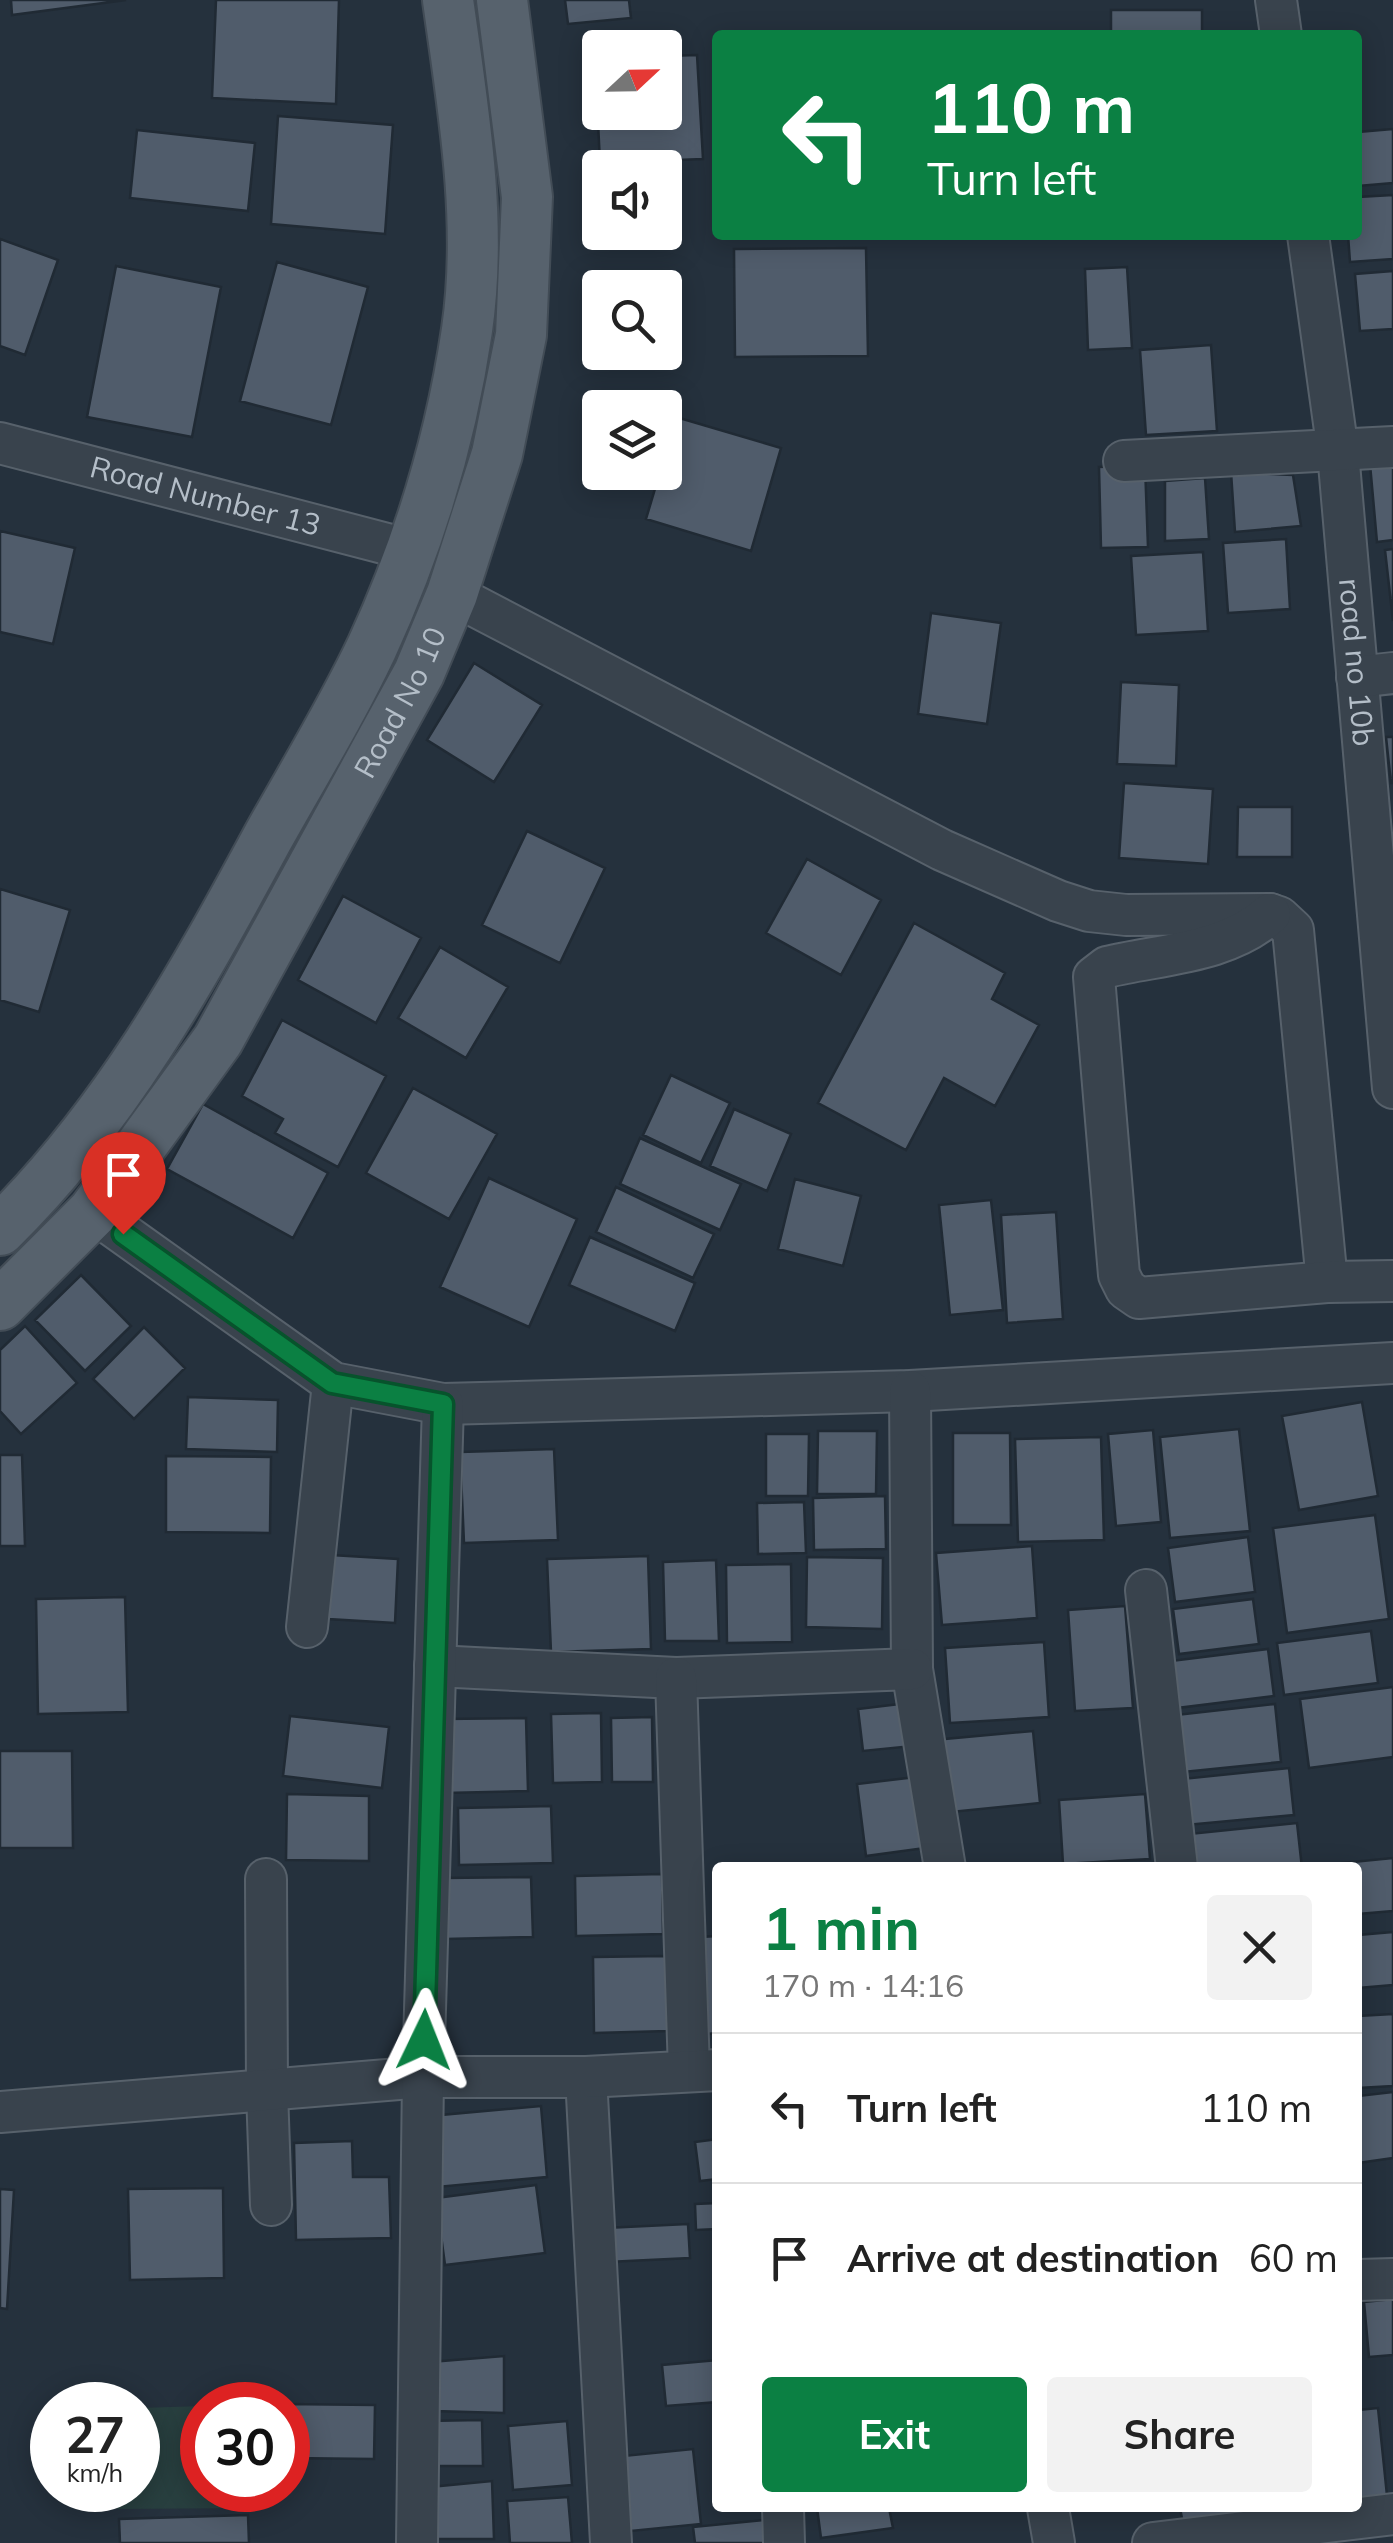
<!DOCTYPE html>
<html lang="en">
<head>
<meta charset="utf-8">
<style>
  :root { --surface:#fff; --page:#f2f2f2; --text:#222; --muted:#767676; --line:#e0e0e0; --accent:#0b8043 }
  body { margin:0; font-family:Mulish,sans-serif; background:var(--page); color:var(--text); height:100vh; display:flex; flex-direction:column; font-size:38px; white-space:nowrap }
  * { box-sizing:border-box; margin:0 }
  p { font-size:32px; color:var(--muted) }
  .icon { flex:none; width:55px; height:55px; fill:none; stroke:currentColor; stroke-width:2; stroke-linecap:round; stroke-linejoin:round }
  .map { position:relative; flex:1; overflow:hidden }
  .panel { position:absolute; left:712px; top:1862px; width:650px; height:650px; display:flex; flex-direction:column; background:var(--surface); border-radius:10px; box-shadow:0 5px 25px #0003 }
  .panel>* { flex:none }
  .guide { position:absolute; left:712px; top:30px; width:650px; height:210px; border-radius:10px; box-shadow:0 5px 25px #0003; background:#0b8043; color:#fff; overflow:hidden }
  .needle { width:65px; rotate:68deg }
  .buttons { position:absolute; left:582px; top:30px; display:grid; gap:20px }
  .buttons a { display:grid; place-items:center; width:100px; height:100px; border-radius:10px; background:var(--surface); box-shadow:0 5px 25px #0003; font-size:50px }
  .speed { position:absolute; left:30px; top:2382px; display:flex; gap:20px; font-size:50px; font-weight:700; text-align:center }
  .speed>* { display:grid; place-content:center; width:130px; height:130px; border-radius:50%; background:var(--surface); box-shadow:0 5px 25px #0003; line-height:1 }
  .speed small { font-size:25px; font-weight:400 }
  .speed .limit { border:15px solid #d22; background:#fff; color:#111 }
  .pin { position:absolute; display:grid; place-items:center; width:85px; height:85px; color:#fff; margin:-102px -42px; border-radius:50% 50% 50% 0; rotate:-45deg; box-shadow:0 0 10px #0007 }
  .pin .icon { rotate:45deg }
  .me { position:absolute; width:110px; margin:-55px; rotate:2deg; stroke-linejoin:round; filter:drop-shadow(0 0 8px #0008) }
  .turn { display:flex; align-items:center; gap:35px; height:210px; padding:0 50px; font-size:45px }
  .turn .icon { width:130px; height:130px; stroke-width:2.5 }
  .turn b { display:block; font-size:70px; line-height:85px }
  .round { display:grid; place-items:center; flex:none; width:105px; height:105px; border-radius:10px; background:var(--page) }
  .head { display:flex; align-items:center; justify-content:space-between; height:170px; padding:0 50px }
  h1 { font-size:60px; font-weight:700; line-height:75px; color:var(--accent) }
  .primary-button { display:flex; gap:20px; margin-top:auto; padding:20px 50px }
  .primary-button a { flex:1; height:115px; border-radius:10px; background:var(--accent); color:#fff; font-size:40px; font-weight:700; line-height:115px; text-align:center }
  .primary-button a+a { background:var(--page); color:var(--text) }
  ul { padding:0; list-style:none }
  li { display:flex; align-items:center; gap:30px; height:150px; padding:0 50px; border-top:2px solid var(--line) }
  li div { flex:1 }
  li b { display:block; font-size:38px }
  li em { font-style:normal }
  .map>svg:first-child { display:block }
  .green { fill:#283f3f }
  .building { fill:#505c6b; stroke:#202a34; stroke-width:2.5 }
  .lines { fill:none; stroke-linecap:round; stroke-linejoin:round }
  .minor-casing { stroke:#57616b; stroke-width:44 }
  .major-casing { stroke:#424c56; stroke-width:54 }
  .minor { stroke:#39434d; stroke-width:40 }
  .major { stroke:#57626d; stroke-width:50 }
  .route-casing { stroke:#07532c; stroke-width:25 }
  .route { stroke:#0b8043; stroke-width:18 }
  .labels { text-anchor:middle; stroke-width:10; stroke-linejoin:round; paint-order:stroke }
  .street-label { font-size:30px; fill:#b4bec8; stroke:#1e2832 }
</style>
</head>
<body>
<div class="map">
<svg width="1393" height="2543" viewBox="0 0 1393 2543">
  <rect width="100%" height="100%" fill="#25313d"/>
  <path class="green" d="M202,2406v84h60v18l-145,1 -1,-19h22v-82z"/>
  <path class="building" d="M11,0h115l-114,15z
    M216,0h123l-3,104 -124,-6z
    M565,0h64l2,18 -63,6z
    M1111,10h91v25h-91z
    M697,55l6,104 -103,4 -5,-103 5,-1v53h65v-56z
    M278,116l115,9 -8,109 -114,-10z
    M1393,129v54l-35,3v-54z
    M137,130l118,13 -7,68 -118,-13z
    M1393,195v64l-43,3 -2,-27h10v-38z
    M0,239l58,21 -33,95 -25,-9z
    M866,248l2,108 -133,1 -1,-108z
    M277,262l91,25 -37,138 -91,-24z
    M116,266l105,21 -29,150 -105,-20z
    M1127,267l5,81 -44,2 -3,-81z
    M1393,271v58l-33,2 -5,-57z
    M1211,345l6,86 -71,4 -6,-85z
    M676,417l105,31 -30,103 -105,-32 14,-47h5v-17z
    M1393,462v78l-16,2 -7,-78z
    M1145,465l3,82 -47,1 -2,-81z
    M1231,472l62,3 8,51 -66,6z
    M1205,478l4,61 -44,2v-60z
    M0,531l75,17 -22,96 -53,-12z
    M1286,539l4,70 -62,4 -5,-70z
    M1393,549v72l-8,-71z
    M1203,552l5,79 -72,4 -5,-79z
    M931,613l70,10 -14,101 -69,-10z
    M474,663l68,42 -48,77 -67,-42z
    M1121,682l58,3 -3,81 -59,-2z
    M1386,737h7v46h-2z
    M1124,783l89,6 -5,75 -89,-6z
    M1238,807h54v50h-55z
    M527,831l78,37 -45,95 -78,-38z
    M807,859l74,41 -40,75 -75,-42z
    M0,889l70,21 -31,102 -39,-12z
    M343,896l78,42 -45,85 -78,-43z
    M914,923l91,50 -13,26 47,26 -44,81 -51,-28 -38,72 -88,-47z
    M440,947l68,40 -42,71 -68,-40z
    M282,1020l104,56 -48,91 -63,-34 8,-14 -41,-23z
    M671,1075l59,28 -29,60 -58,-28z
    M413,1088l84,46 -48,85 -83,-46z
    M203,1104l125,69 -35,65 -126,-69z
    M734,1109l57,25 -24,57 -57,-25z
    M640,1138l101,46 -21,46 -100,-46z
    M489,1178l88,41 -48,108 -89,-40z
    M795,1179l66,17 -18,70 -65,-17z
    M616,1187l98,47 -21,44 -97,-46z
    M991,1200l12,110 -53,5 -11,-110z
    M1056,1212l7,107 -56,4 -6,-108z
    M590,1237l105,46 -20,48 -106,-46z
    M81,1275l50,51 -46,45 -50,-51z
    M25,1326l52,57 -56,51 -21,-23v-61z
    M144,1327l41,41 -51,51 -41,-40z
    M188,1397l90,3 -1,52 -91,-3z
    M1362,1402l16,94 -79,14 -17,-94z
    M1239,1429l11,102 -80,7 -10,-101z
    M1153,1430l8,92 -45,4 -8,-92z
    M818,1431h59l-1,63h-59z
    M953,1433h57l1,92h-58z
    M766,1434h43l-1,62h-42z
    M1101,1437l3,103 -86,2 -3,-103z
    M554,1449l4,91 -94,3 -4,-91z
    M0,1455h22l3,91h-25z
    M166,1456l105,1 -1,76 -104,-1z
    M885,1496l1,53 -72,1 -1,-52z
    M804,1502l2,51 -48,1 -1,-51z
    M1375,1515l14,104 -102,14 -14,-105z
    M1248,1537l7,55 -80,10 -7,-54z
    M1032,1546l5,72 -95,7 -6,-72z
    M331,1555l67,4 -3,64 -67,-4z
    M648,1556l3,93 -100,3 -4,-93z
    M807,1557l76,1 -1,71 -76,-2z
    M716,1560l3,81h-54l-2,-79z
    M791,1564l1,78 -65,1 -1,-78z
    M125,1597l3,115 -90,2 -2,-115z
    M1253,1599l6,45 -80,10 -6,-45z
    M1125,1606l8,102 -58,3 -7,-101z
    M1371,1631l7,52 -94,12 -7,-52z
    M1044,1642l5,75 -99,6 -5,-75z
    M1268,1649l6,47 -97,12 -6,-47z
    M1393,1687v70l-84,11 -9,-69z
    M908,1703l5,43 -50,5 -5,-42z
    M1275,1704l6,58 -98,10 -7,-57z
    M601,1713l1,69 -49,1 -2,-69z
    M290,1716l99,11 -7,61 -99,-12z
    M652,1717l1,65h-41l-1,-64z
    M526,1718l2,73 -83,2 -2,-74z
    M1033,1731l7,72 -99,10 -7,-73z
    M0,1751h72l1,97h-73z
    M1289,1768l5,47 -108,10 -4,-46z
    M916,1777l9,71 -59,8 -9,-72z
    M287,1794l82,2v65l-83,-1z
    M1145,1794l5,65 -87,5 -4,-64z
    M551,1806l2,57 -94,2 -1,-57z
    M1297,1823l5,45h-110l-3,-34z
    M1393,1858v53l-35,3v-46l-46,-2z
    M1156,1863v5h-75z
    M662,1874l1,60 -87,2 -1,-60z
    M531,1877l2,60 -88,2 -1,-61z
    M1393,1932v53l-35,3v-53z
    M718,1936v97l-12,1 -6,-97z
    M666,1956l2,75 -74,2 -1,-76z
    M1393,2014v72l-35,2v-72z
    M1393,2092v66l-35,5v-67z
    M541,2106l6,71 -110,10 -7,-71z
    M718,2139v40l-18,2 -5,-39z
    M352,2141l1,36h36l2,61 -95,2 -2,-97z
    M536,2185l9,68 -100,12 -9,-67z
    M223,2188l1,90 -94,2 -2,-91z
    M0,2189l14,1 -7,119 -7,-1z
    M718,2203v26l-22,1 -1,-26z
    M688,2224l2,34 -83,4 -2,-34z
    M1393,2299v56l-24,2 -5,-55z
    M504,2356v57l-70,-2 -4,-49z
    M718,2360v42l-52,4 -4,-41z
    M283,2404l92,1 -1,54 -86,-1v-53z
    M1378,2408l10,97 -30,3v-98z
    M482,2420l1,46h-57l-1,-45z
    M567,2421l5,64 -59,5 -5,-64z
    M693,2449l8,75 -70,7 -8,-75z
    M492,2481l2,58h-65l1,-52z
    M568,2497l4,46h-62l-3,-42z
    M817,2508h72l4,20 -72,10z
    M1180,2508h55l1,9 -53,7z
    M248,2515l1,28h-129l-1,-24z
    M773,2519l2,24h-80l-2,-16z"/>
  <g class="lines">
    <g class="minor-casing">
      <g id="minor">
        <path d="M1276,0l5,35"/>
        <path id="s1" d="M1308,235l30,217 55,636"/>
        <path id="s2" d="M0,443l410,107"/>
        <path d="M1124,461l269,-14"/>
        <path d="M452,594l490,256 116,51 31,10 37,4 144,-1 9,3 14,13 34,352"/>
        <path d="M1357,677l36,-4"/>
        <path d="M1270,914c-43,39 -109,40 -163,53l-13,10 25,298 7,14 13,9 188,-16 66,-1"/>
        <path d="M93,1212l240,171 110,21 467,-13 483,-28"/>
        <path d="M910,1391l2,278 33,199"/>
        <path d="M1146,1590l31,278"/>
        <path d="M307,1627l26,-244"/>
        <path d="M435,1666l241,12 236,-9"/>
        <path d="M676,1678l13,393"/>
        <path d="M266,1879l1,212 4,114"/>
        <path d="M586,2077l25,466"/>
        <path d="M0,2112l423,-35h163l132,-7"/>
        <path d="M1358,2280l35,-1"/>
        <path d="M783,2508l1,35"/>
        <path d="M1048,2508l6,35"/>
        <path d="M417,2543l6,-466 20,-673"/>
        <path d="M1153,2543l240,-29"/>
      </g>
    </g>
    <g class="major-casing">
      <g id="major">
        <path d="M0,1230c115,-113 191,-250 267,-391 35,-63 74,-126 105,-192 46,-100 79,-208 95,-317 16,-108 -4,-223 -19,-330"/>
        <path id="s3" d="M0,1305l93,-93 125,-172 201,-367 33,-79 45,-140 24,-119 6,-138 -25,-197"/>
      </g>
    </g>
    <use href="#minor" class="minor"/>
    <use href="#major" class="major"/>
  </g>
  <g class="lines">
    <g class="route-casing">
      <path id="route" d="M123,1234l209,149 111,21 -19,636"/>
    </g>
    <use href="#route" class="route"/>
  </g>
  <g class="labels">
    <g class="street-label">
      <text dy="10" stroke="none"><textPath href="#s2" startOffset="212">Road Number 13</textPath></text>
      <text dy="10" stroke="none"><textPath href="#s1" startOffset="430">road no 10b</textPath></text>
      <text dy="10" stroke="none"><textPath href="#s3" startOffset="728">Road No 10</textPath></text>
    </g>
  </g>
</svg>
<div class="buttons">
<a><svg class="needle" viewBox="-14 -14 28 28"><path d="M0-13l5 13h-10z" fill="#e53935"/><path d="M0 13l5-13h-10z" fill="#767676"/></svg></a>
<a><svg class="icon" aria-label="sound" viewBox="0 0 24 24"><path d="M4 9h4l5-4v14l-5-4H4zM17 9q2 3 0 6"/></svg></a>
<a><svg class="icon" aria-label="search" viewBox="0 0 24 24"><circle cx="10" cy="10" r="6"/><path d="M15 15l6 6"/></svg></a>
<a><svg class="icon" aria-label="layers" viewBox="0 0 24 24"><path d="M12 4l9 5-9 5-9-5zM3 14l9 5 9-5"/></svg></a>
</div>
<div class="speed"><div>27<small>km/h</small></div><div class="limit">30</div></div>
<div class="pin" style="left:123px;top:1234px;background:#d93025"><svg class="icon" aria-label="arrive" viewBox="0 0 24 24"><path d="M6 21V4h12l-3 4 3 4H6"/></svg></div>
<svg class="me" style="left:424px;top:2040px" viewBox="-20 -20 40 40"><path d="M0-17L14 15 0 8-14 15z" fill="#0b8043" stroke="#fff" stroke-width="4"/></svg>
<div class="guide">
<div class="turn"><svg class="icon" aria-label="left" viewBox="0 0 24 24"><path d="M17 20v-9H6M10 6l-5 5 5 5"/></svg><div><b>110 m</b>Turn left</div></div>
</div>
<section class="panel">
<div class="head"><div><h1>1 min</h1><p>170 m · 14:16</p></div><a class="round"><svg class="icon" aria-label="close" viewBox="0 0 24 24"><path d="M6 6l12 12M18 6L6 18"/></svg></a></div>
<ul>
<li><svg class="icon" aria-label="left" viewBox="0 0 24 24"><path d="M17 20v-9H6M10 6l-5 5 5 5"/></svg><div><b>Turn left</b></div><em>110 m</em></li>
<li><svg class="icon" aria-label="arrive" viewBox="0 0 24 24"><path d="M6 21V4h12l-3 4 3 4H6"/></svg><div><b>Arrive at destination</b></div><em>60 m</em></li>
</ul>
<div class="primary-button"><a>Exit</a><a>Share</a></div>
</section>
</div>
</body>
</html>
